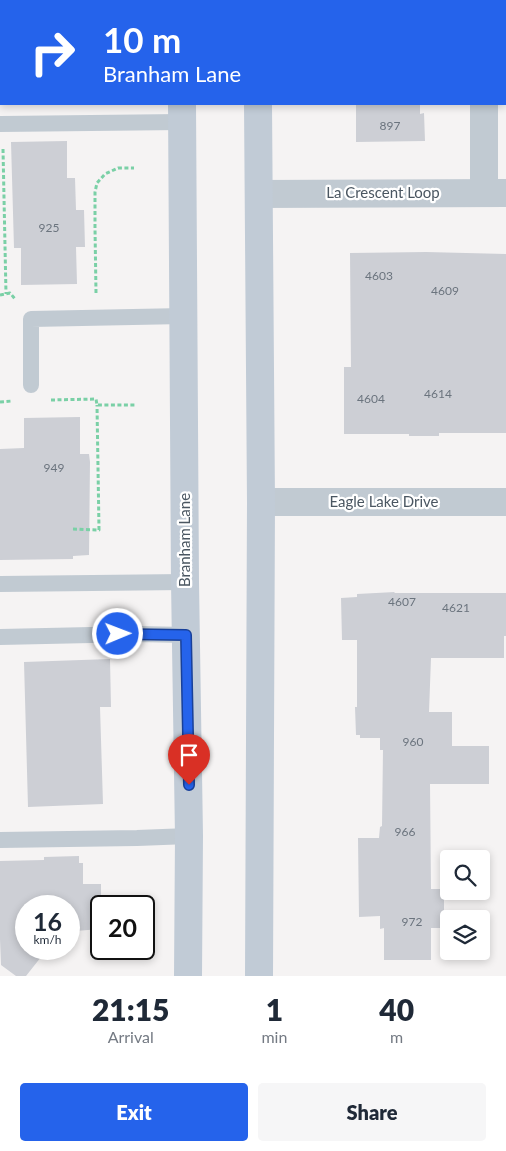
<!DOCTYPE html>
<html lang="en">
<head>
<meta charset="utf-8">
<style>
  :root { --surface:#fff; --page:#f6f6f7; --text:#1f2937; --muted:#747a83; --accent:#2563eb }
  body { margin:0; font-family:Lato,sans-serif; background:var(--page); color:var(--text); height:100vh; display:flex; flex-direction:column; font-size:19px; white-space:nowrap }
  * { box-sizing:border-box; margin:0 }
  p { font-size:16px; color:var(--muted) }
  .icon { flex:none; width:28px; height:28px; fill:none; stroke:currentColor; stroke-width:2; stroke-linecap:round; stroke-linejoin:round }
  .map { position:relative; height:976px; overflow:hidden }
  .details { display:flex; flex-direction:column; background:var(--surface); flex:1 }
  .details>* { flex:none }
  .hud { position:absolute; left:0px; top:0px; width:506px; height:105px; box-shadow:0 2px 8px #0003; background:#2563eb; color:#fff; overflow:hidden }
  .buttons { position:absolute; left:440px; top:850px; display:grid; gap:10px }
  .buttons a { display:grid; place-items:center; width:50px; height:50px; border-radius:5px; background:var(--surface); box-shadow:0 2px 8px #0003; font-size:25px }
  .speed { position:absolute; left:15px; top:895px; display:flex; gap:10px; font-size:25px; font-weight:700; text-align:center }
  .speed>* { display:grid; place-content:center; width:65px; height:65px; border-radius:50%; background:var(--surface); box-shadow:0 2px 8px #0003; line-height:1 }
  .speed small { font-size:12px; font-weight:400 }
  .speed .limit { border:2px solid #111; border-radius:8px; background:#fff; color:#111 }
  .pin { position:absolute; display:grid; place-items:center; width:42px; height:42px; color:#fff; margin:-51px -21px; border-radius:50% 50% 50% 0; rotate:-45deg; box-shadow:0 0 5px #0007 }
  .pin .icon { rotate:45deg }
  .me { position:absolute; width:55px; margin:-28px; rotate:89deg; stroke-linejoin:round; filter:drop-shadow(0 0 4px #0008) }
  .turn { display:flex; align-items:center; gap:18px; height:105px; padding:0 20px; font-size:22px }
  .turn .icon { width:65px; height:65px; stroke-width:2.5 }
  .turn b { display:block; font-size:35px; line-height:42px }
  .eta { display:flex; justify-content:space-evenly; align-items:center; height:85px; text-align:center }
  .eta b { font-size:30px; font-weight:800; line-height:35px }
  .primary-button { display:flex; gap:10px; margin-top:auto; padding:10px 20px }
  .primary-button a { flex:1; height:58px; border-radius:5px; background:var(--accent); color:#fff; font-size:20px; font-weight:800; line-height:58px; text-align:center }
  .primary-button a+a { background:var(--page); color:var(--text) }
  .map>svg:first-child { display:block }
  .building { fill:#cdcfd5 }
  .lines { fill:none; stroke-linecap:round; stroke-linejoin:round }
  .path { stroke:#7ad0a6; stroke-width:3; stroke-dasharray:4 2.5; stroke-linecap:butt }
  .lane { stroke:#c1cad2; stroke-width:16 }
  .street { stroke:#c1cad2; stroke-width:28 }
  .secondary { stroke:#c1cbd6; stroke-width:28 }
  .route-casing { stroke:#184099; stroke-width:12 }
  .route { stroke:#2563eb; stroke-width:9 }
  .labels { text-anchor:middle; stroke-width:4.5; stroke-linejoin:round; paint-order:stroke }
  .number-label { font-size:12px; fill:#6b747e }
  .street-label { font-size:15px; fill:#4a5661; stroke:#fff }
</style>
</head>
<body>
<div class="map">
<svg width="506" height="976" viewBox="0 0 506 976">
  <rect width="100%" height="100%" fill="#f5f3f3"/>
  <path class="building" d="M356,104h64v10l4,-1 1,28 -69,1z
    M67,141v37h8l1,32h8l1,37h-9l1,37 -56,1v-37h-7l-3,-106z
    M426,252l80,2v179h-67v3h-30v-2h-65v-67h7l-1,-114z
    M80,417v37h9l1,8 -1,93 -16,1v3l-73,1v-111l24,-1v-30z
    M395,592l-1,1h112v43h-2v22h-73l-2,54h23v34h37v38h-59l1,105h13v39h-13v32h-47v-32l-4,1v-13l-21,1 -1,-79h21l1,-11 2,-1 1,-76h-3v-12h-20v-3h-4l-1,-28h2v-67h-15l-1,-42 16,-1v-3z
    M110,659l1,48h-11l3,97 -75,3 -4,-145z
    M79,856v7h4v21h18v45l-26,2 1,3h-7v-28h-43v43h26v3h-7l-19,24h-10l-15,-11 -1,-26v-78l44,-1v-3z"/>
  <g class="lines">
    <path class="path" d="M3,149l3,145
      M96,293l-1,-65v-36l2,-9 8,-9 13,-6h16
      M0,295l10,-2 6,7
      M51,400l45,-1 1,6h39
      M0,402l12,-1
      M73,529l26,1 -2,-125"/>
    <path class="lane" d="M0,124l182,-2
      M31,385v-66l153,-3
      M0,584l185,-2
      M0,637l137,-3 49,1
      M0,840l137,-2 52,-2"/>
    <path class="street" d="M484,0v1
      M484,104v89
      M259,194l247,-1
      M261,502h245"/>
    <path class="secondary" d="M182,0v1
      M257,0v1
      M182,104l3,478 4,254 -1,140
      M258,104l3,398 -2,474"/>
  </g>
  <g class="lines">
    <g class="route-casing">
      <path id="route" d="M118,634l68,1 3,150"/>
    </g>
    <use href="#route" class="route"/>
  </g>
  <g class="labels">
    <g class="number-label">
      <text x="390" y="130">897</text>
      <text x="49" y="232">925</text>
      <text x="379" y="280">4603</text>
      <text x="445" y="295">4609</text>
      <text x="438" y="398">4614</text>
      <text x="371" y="403">4604</text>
      <text x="54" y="472">949</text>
      <text x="402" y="606">4607</text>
      <text x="456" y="612">4621</text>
      <text x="413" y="746">960</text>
      <text x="405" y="836">966</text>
      <text x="412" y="926">972</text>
    </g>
    <g class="street-label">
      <text x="383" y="198">La Crescent Loop</text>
      <text x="384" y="507">Eagle Lake Drive</text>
      <text transform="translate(185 540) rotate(-90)" y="5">Branham Lane</text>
    </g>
  </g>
</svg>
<div class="buttons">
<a><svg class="icon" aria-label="search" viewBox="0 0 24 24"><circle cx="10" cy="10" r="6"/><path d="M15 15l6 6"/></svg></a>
<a><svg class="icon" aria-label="layers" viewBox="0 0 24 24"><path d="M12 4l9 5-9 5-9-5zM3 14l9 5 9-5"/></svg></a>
</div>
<div class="speed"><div>16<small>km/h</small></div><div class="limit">20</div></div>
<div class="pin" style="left:189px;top:785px;background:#d93025"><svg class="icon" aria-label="arrive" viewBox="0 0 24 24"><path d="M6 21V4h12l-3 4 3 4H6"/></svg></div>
<svg class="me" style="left:118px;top:634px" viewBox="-20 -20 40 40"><circle r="17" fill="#2563eb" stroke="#fff" stroke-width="3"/><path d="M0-11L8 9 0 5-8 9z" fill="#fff"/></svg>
<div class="hud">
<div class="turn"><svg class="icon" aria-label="right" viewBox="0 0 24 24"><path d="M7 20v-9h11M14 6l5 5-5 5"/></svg><div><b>10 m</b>Branham Lane</div></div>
</div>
</div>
<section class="details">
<div class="eta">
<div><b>21:15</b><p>Arrival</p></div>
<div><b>1</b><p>min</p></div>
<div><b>40</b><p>m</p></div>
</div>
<div class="primary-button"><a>Exit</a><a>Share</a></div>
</section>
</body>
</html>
